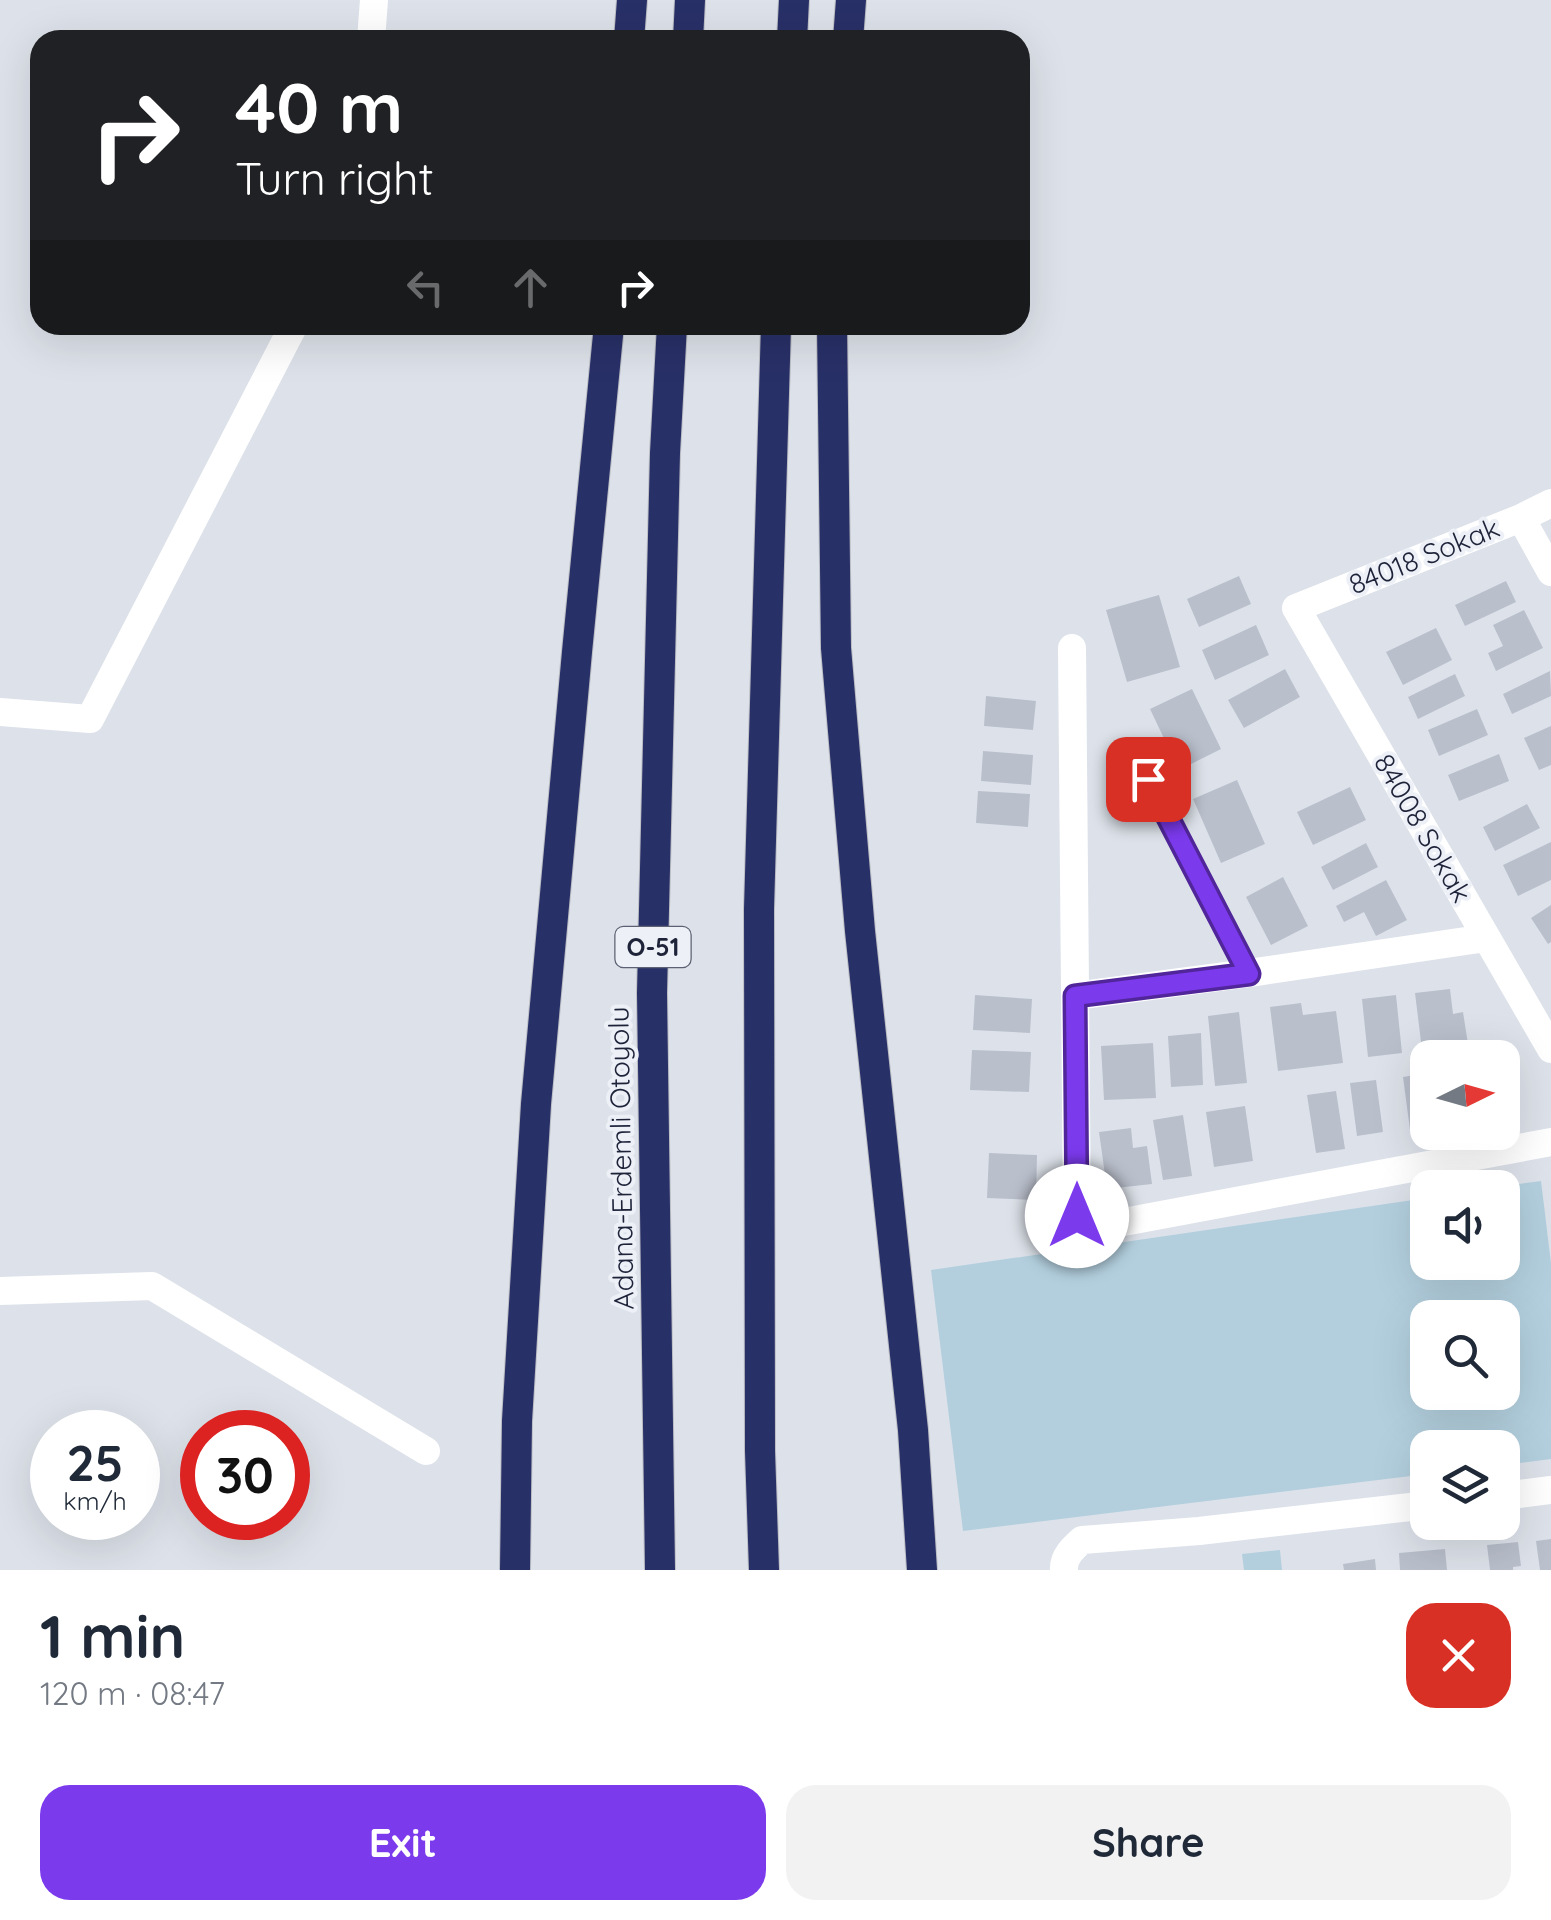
<!DOCTYPE html>
<html lang="en">
<head>
<meta charset="utf-8">
<style>
  :root { --surface:#fff; --page:#f2f2f3; --text:#1f2937; --muted:#747a83; --accent:#7c3aed }
  body { margin:0; font-family:Quicksand,sans-serif; background:var(--page); color:var(--text); height:100vh; display:flex; flex-direction:column; font-size:38px; white-space:nowrap }
  * { box-sizing:border-box; margin:0 }
  p { font-size:32px; color:var(--muted) }
  .icon { flex:none; width:55px; height:55px; fill:none; stroke:currentColor; stroke-width:2; stroke-linecap:round; stroke-linejoin:round }
  .map { position:relative; height:1570px; overflow:hidden }
  .sheet { display:flex; flex-direction:column; background:var(--surface); flex:1 }
  .sheet>* { flex:none }
  .guide { position:absolute; left:30px; top:30px; width:1000px; height:305px; border-radius:30px; box-shadow:0 10px 40px #0002; background:#202124; color:#fff; overflow:hidden }
  .needle { width:65px; rotate:85deg }
  .fabs { position:absolute; left:1410px; top:1040px; display:grid; gap:20px }
  .fabs a { display:grid; place-items:center; width:110px; height:110px; border-radius:20px; background:var(--surface); box-shadow:0 10px 40px #0002; font-size:50px }
  .speed { position:absolute; left:30px; top:1410px; display:flex; gap:20px; font-size:50px; font-weight:700; text-align:center }
  .speed>* { display:grid; place-content:center; width:130px; height:130px; border-radius:50%; background:var(--surface); box-shadow:0 10px 40px #0002; line-height:1 }
  .speed small { font-size:25px; font-weight:400 }
  .speed .limit { border:15px solid #d22; background:#fff; color:#111 }
  .pin { position:absolute; display:grid; place-items:center; width:85px; height:85px; color:#fff; margin:-42px; border-radius:20px; box-shadow:0 5px 15px #0006 }
  .me { position:absolute; width:110px; margin:-55px; rotate:0deg; stroke-linejoin:round; filter:drop-shadow(0 0 8px #0008) }
  .turn { display:flex; align-items:center; gap:35px; height:210px; padding:0 40px; font-size:45px }
  .turn .icon { width:130px; height:130px; stroke-width:2.5 }
  .turn b { display:block; font-size:70px; line-height:85px }
  .lanes { display:flex; align-items:center; height:95px; padding:0 40px; background:#0003; justify-content:center; gap:50px; direction:ltr }
  .lanes .off { opacity:.35 }
  .round { display:grid; place-items:center; flex:none; width:105px; height:105px; border-radius:30px; background:var(--page) }
  .head { display:flex; align-items:center; justify-content:space-between; height:170px; padding:0 40px }
  h1 { font-size:60px; font-weight:700; line-height:75px }
  .primary-button { display:flex; gap:20px; margin-top:auto; padding:20px 40px }
  .primary-button a { flex:1; height:115px; border-radius:30px; background:var(--accent); color:#fff; font-size:40px; font-weight:700; line-height:115px; text-align:center }
  .primary-button a+a { background:var(--page); color:var(--text) }
  .map>svg:first-child { display:block }
  .green { fill:#b3cfde; fill-rule:evenodd }
  .building { fill:#b9bfcb }
  .lines { fill:none; stroke-linecap:round; stroke-linejoin:round }
  .motorway-casing { stroke:#bcbdc4; stroke-width:32 }
  .service { stroke:#fff; stroke-width:20 }
  .minor { stroke:#fff; stroke-width:28 }
  .motorway { stroke:#283068; stroke-width:30 }
  .route-casing { stroke:#51269a; stroke-width:25 }
  .route { stroke:#7c3aed; stroke-width:18 }
  .labels { text-anchor:middle; stroke-width:8; stroke-linejoin:round; paint-order:stroke }
  .shield { fill:#edf1f7; stroke:#5c6173; stroke-width:2.5 }
  .shield-label { font-size:25px; font-weight:bold; fill:#1e233a }
  .street-label { font-size:28px; fill:#1e233a; stroke:#edf1f7 }
</style>
</head>
<body>
<div class="map">
<svg width="1551" height="1570" viewBox="0 0 1551 1570">
  <rect width="100%" height="100%" fill="#dde2ea"/>
  <path class="green" d="M1541,1181l10,82v196l-48,6 -1,-17h-74l-1,26 -464,57 -32,-261 496,-72 1,64h74v-74l-5,-1zM1428,1318h74v74h-74z
    M1280,1550l2,20h-38l-2,-16z"/>
  <path class="building" d="M1239,576l12,28 -52,23 -12,-28z
    M1506,581l10,21 -51,24 -10,-21z
    M1159,595l21,72 -53,15 -21,-72z
    M1524,610l19,38 -47,23 -8,-18 15,-7 -10,-21z
    M1256,625l13,30 -54,25 -13,-30z
    M1436,628l16,32 -49,25 -17,-33z
    M1285,669l15,28 -56,31 -16,-28z
    M1550,671l1,25 -39,18 -9,-20z
    M1455,674l10,22 -47,23 -10,-22z
    M1192,689l29,60 -42,21 -29,-61z
    M986,696l50,5 -3,29 -49,-4z
    M1477,709l11,26 -49,21 -11,-26z
    M1551,726v39l-12,5 -15,-32z
    M983,751l50,4 -2,30 -50,-4z
    M1499,754l10,27 -50,20 -11,-26z
    M1237,780l28,64 -44,19 -28,-64z
    M1350,787l16,33 -53,25 -16,-33z
    M978,791l52,3 -2,33 -52,-4z
    M1527,804l13,24 -45,23 -12,-24z
    M1551,842v38l-33,16 -15,-31z
    M1366,843l12,24 -45,23 -12,-23z
    M1283,877l25,49 -37,19 -25,-48z
    M1386,880l21,40 -31,16 -12,-24 -20,10 -8,-16z
    M1551,905v37l-3,2 -17,-26z
    M1450,989l3,25 10,-2 5,32 -46,6 -7,-57z
    M975,995l57,4 -2,34 -57,-3z
    M1396,995l6,58 -34,4 -6,-58z
    M1301,1003l2,12 33,-4 7,52 -65,8 -8,-64z
    M1239,1012l8,71 -32,3 -7,-70z
    M1201,1033l2,52 -32,2 -3,-51z
    M1153,1043l3,55 -52,2 -3,-54z
    M972,1050l59,2 -2,40 -59,-2z
    M1428,1073v54l-18,3 -7,-53z
    M1376,1080l7,52 -26,4 -7,-53z
    M1336,1091l9,58 -29,4 -9,-58z
    M1245,1106l8,55 -39,6 -8,-55z
    M1183,1115l9,61 -29,4 -10,-60z
    M1131,1128l2,20 14,-2 5,38 -45,5 -8,-57z
    M989,1153l48,2 -1,45 -49,-2z
    M1551,1539v31h-11l-4,-29z
    M1518,1542l3,24 -8,1v3h-23l-3,-25z
    M1445,1549l2,21h-47l-1,-17z
    M1375,1559l1,11h-32l-1,-6z"/>
  <g class="lines">
    <g class="motorway-casing">
      <path id="motorway" d="M629,40l3,-40
        M688,40l2,-40
        M792,40l2,-40
        M848,40l3,-40
        M832,325l4,323 24,283 53,499 9,140
        M515,1570l2,-149 19,-317 41,-452 32,-327
        M660,1570l-8,-577 13,-540 7,-128
        M764,1570l-4,-119 -1,-542 17,-584"/>
    </g>
    <path class="service" d="M1148,779l101,194"/>
    <path class="minor" d="M371,40l3,-40
      M1551,503l-30,15 -225,90 255,441
      M1521,518l30,54
      M1072,648l5,568 7,9 13,2 454,-85
      M0,712l90,7 204,-394
      M1075,996l174,-23 237,-35
      M0,1291l152,-5 274,165
      M1502,1496l49,-6
      M1064,1570c-1,-13 9,-22 18,-30l117,-9 229,-26"/>
    <use href="#motorway" class="motorway"/>
  </g>
  <g class="lines">
    <g class="route-casing">
      <path id="route" d="M1077,1216l-2,-220 174,-22 -101,-195"/>
    </g>
    <use href="#route" class="route"/>
  </g>
  <g class="labels">
    <rect class="shield" x="615.5" y="927" width="75" height="40" rx="8"/>
    <g class="shield-label">
      <text x="653" y="956">O-51</text>
    </g>
    <g class="street-label">
      <text transform="translate(1424 556) rotate(-22)" y="10">84018 Sokak</text>
      <text transform="translate(1423 828) rotate(60)" y="10">84008 Sokak</text>
      <text transform="translate(621 1158) rotate(-91)" y="10">Adana-Erdemli Otoyolu</text>
    </g>
  </g>
</svg>
<div class="fabs">
<a><svg class="needle" viewBox="-14 -14 28 28"><path d="M0-13l5 13h-10z" fill="#e53935"/><path d="M0 13l5-13h-10z" fill="#747a83"/></svg></a>
<a><svg class="icon" aria-label="sound" viewBox="0 0 24 24"><path d="M4 9h4l5-4v14l-5-4H4zM17 9q2 3 0 6"/></svg></a>
<a><svg class="icon" aria-label="search" viewBox="0 0 24 24"><circle cx="10" cy="10" r="6"/><path d="M15 15l6 6"/></svg></a>
<a><svg class="icon" aria-label="layers" viewBox="0 0 24 24"><path d="M12 4l9 5-9 5-9-5zM3 14l9 5 9-5"/></svg></a>
</div>
<div class="speed"><div>25<small>km/h</small></div><div class="limit">30</div></div>
<div class="pin" style="left:1148px;top:779px;background:#d93025"><svg class="icon" aria-label="arrive" viewBox="0 0 24 24"><path d="M6 21V4h12l-3 4 3 4H6"/></svg></div>
<svg class="me" style="left:1077px;top:1216px" viewBox="-20 -20 40 40"><circle r="19" fill="#fff"/><path d="M0-13L10 11 0 6-10 11z" fill="#7c3aed"/></svg>
<div class="guide">
<div class="turn"><svg class="icon" aria-label="right" viewBox="0 0 24 24"><path d="M7 20v-9h11M14 6l5 5-5 5"/></svg><div><b>40 m</b>Turn right</div></div>
<div class="lanes"><svg class="icon off" aria-label="left" viewBox="0 0 24 24"><path d="M17 20v-9H6M10 6l-5 5 5 5"/></svg><svg class="icon off" aria-label="ahead" viewBox="0 0 24 24"><path d="M12 20V5M6 11l6-6 6 6"/></svg><svg class="icon" aria-label="right" viewBox="0 0 24 24"><path d="M7 20v-9h11M14 6l5 5-5 5"/></svg></div>
</div>
</div>
<section class="sheet">
<div class="head"><div><h1>1 min</h1><p>120 m · 08:47</p></div><a class="round" style="background:#d93025;color:#fff"><svg class="icon" aria-label="close" viewBox="0 0 24 24"><path d="M6 6l12 12M18 6L6 18"/></svg></a></div>
<div class="primary-button"><a>Exit</a><a>Share</a></div>
</section>
</body>
</html>
